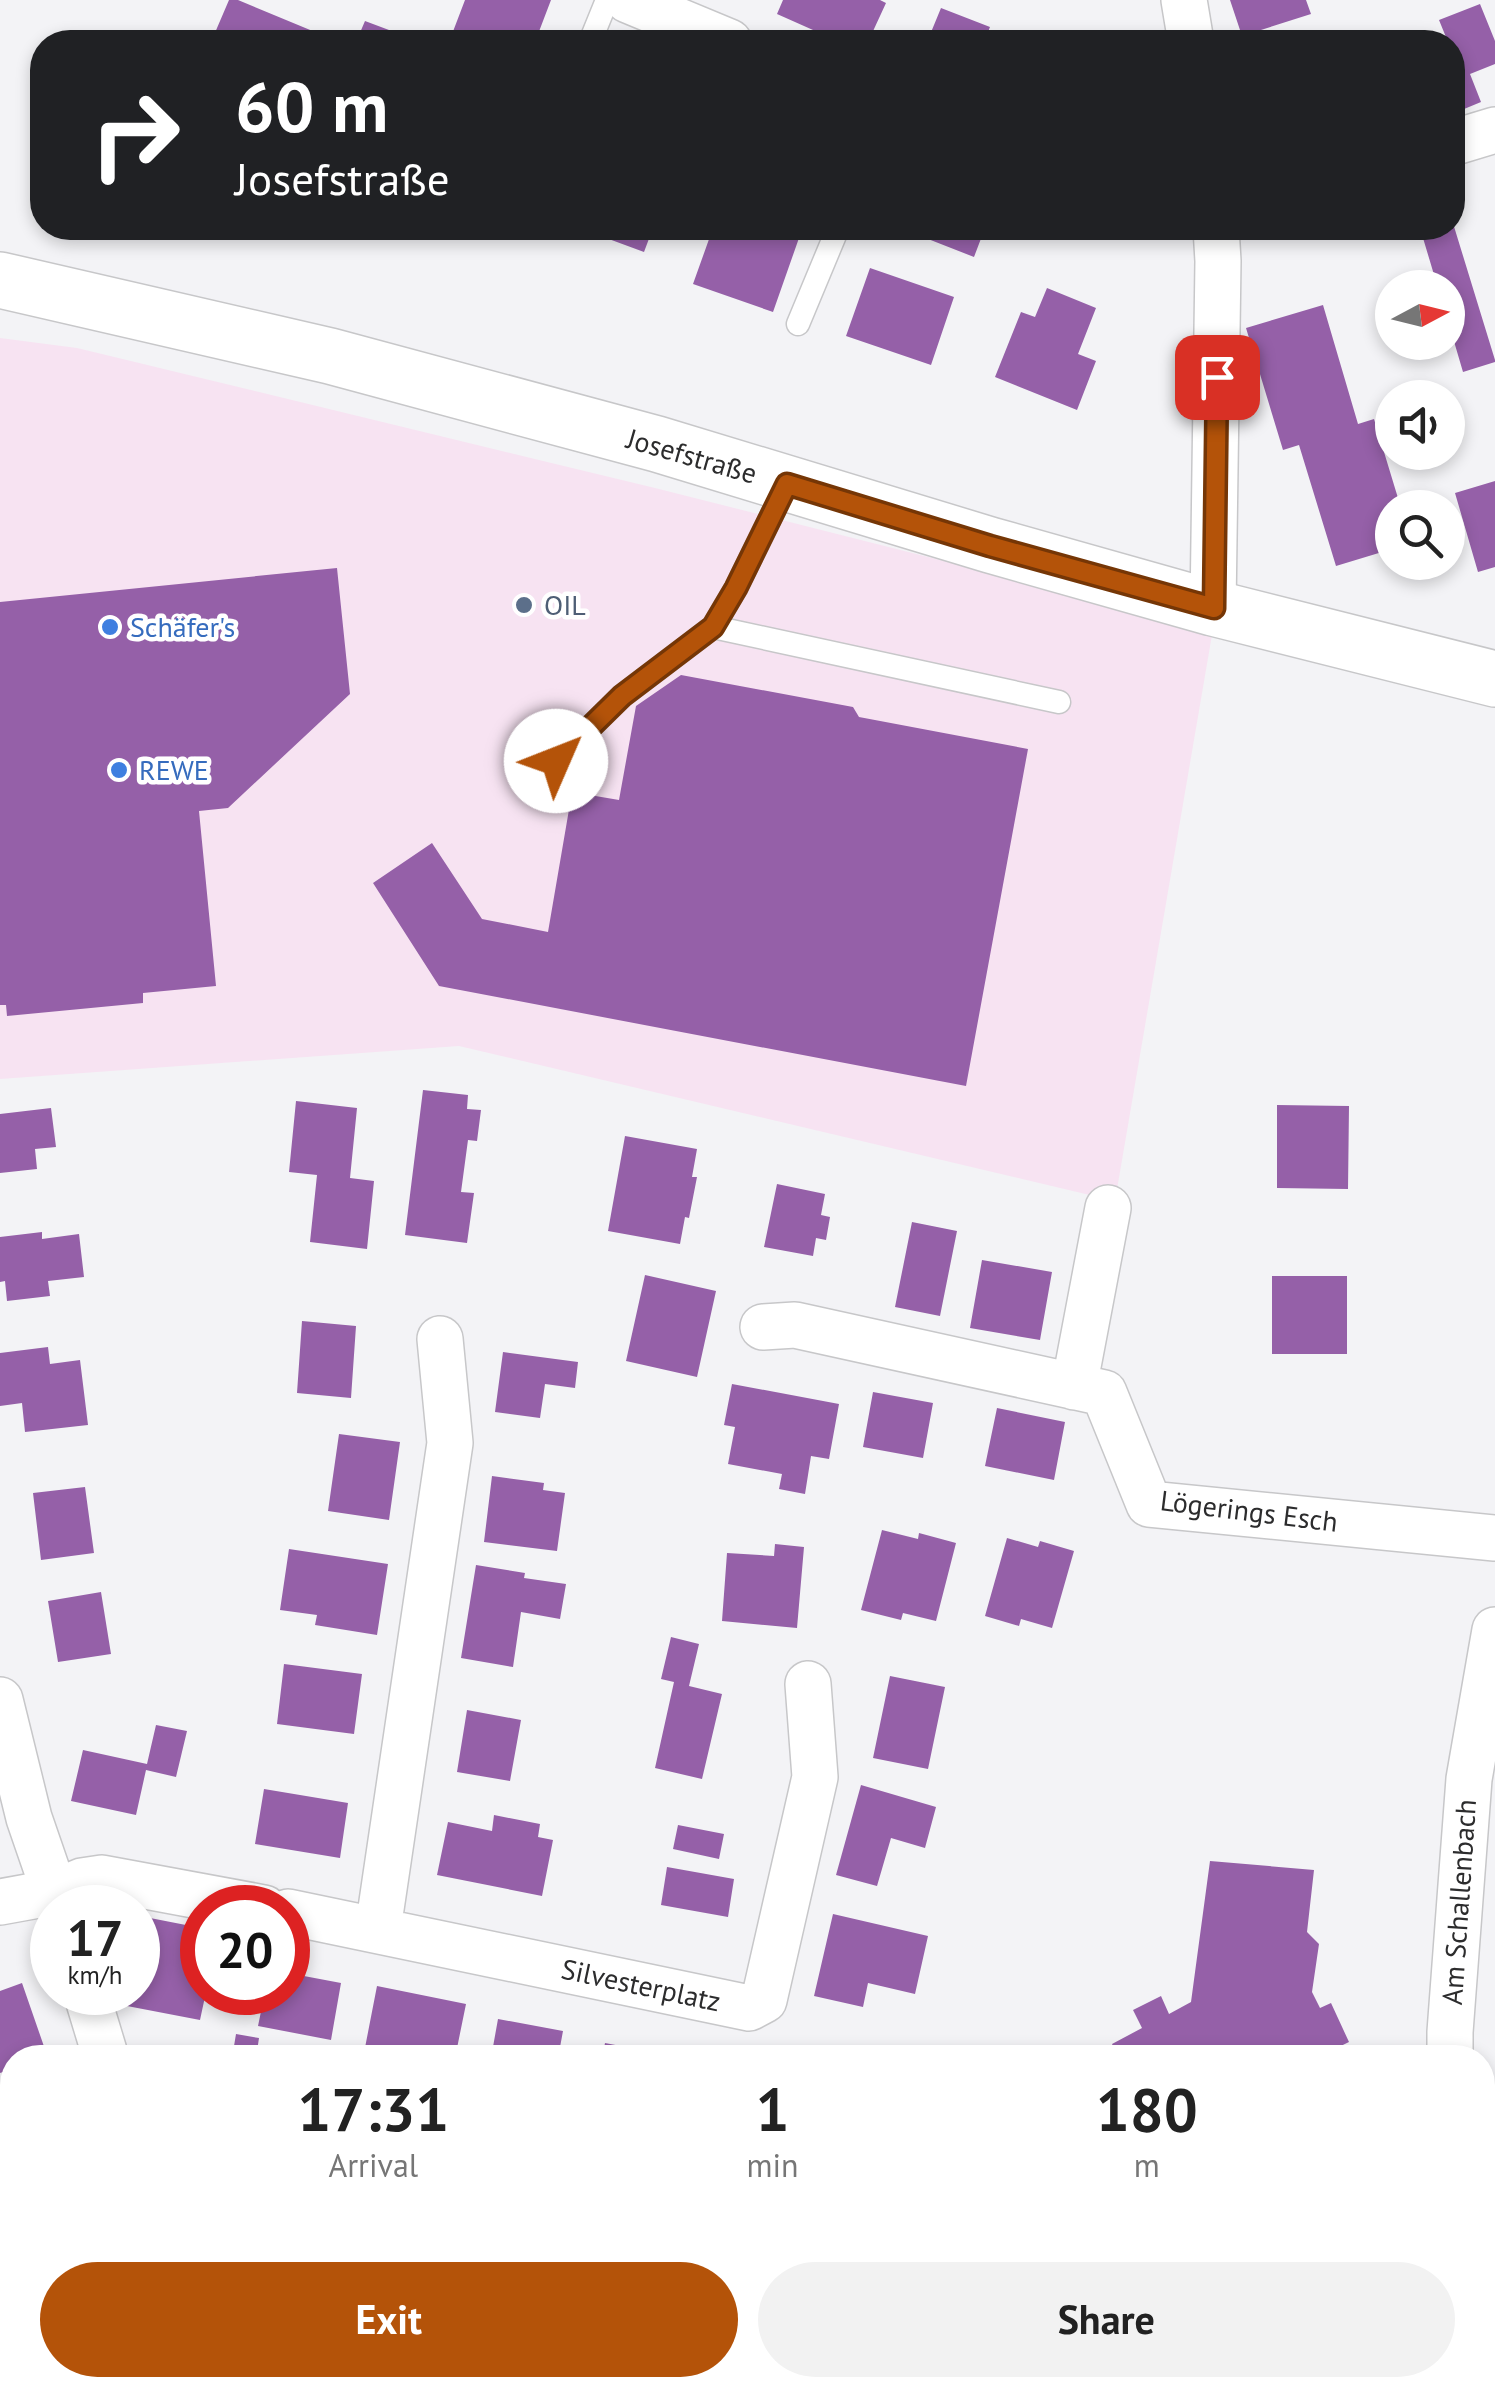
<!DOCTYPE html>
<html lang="en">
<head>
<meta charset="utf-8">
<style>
  :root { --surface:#fff; --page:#f2f2f2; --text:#222; --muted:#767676; --accent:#b45309 }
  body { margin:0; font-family:"PT Sans",sans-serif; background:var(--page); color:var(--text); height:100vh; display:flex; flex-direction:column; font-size:38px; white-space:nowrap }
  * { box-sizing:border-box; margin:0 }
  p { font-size:32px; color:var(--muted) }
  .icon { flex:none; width:55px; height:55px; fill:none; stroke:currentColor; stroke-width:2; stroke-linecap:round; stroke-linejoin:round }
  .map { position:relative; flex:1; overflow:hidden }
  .details { position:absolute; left:0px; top:2045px; width:1495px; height:352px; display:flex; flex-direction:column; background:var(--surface); border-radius:40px 40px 0 0; box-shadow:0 5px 15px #0003 }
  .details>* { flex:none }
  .guide { position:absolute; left:30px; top:30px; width:1435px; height:210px; border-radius:40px; box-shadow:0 5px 15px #0003; background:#202124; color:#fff; overflow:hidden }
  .needle { width:65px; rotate:83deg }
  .controls { position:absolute; left:1375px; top:270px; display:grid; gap:20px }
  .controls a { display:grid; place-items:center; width:90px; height:90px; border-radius:50%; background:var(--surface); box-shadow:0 5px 15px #0003; font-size:50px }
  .speed { position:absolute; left:30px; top:1885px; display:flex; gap:20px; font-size:50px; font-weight:700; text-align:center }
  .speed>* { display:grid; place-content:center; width:130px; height:130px; border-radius:50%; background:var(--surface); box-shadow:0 5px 15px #0003; line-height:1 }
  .speed small { font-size:25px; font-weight:400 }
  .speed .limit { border:15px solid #d22; background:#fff; color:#111 }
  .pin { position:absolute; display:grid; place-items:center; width:85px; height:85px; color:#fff; margin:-42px; border-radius:20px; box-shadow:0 5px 15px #0006 }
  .me { position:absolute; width:110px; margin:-55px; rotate:46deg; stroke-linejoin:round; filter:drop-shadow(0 0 8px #0008) }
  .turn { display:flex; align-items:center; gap:35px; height:210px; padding:0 40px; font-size:45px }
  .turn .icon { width:130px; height:130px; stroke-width:2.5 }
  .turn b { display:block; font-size:70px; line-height:85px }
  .eta { display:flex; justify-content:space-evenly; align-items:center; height:170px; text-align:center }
  .eta b { font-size:60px; font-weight:700; line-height:70px }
  .primary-button { display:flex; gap:20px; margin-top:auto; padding:20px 40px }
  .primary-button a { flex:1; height:115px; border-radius:60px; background:var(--accent); color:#fff; font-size:40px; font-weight:700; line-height:115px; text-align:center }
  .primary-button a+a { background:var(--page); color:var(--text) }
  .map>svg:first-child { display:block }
  .commercial { fill:#f7e3f2 }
  .green { fill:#aeefb6 }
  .building { fill:#9560a8 }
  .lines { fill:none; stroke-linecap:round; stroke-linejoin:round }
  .lane-casing { stroke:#c7c7c9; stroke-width:25 }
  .street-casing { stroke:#c7c7c9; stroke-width:48 }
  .secondary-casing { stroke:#c7c7c9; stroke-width:58 }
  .path { stroke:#b7b7b9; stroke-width:6; stroke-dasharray:10 5; stroke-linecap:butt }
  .lane { stroke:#fff; stroke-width:22 }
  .street { stroke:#fff; stroke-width:45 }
  .secondary { stroke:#fff; stroke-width:55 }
  .route-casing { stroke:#753606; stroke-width:25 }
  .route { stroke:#b45309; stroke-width:18 }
  .service-dot { fill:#5c6f8a; stroke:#fff; stroke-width:4 }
  .shop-dot { fill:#3f7fe0; stroke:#fff; stroke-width:4 }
  .labels { text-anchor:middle; stroke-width:9; stroke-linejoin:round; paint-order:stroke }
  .street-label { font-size:28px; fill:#2c2c2d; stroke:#fff }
  .service-label { font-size:28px; fill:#4e5e75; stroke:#fff; text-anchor:start }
  .shop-label { font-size:28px; fill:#366cbe; stroke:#fff; text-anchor:start }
</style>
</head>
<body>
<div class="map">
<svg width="1495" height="2396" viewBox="0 0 1495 2396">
  <rect width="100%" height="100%" fill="#f3f3f6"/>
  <path class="commercial" d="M0,338l77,10 578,140 558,141 -98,572 -656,-155 -459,33z"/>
  <path class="green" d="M381,2385h180l-8,11h-169z"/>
  <path class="building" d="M229,0h9l77,32 -4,10h-100z
    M465,0h86l-16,42h-86z
    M783,0h97l6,3 -18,39h-50l4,-8 -45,-20z
    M1230,0h76l5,14 -69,22z
    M1480,4l15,37v23l-25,10 11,28 -29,12v-72h-4l-9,-22z
    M941,8l49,19 -6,15h-57z
    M365,21l32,12 -3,9h-38z
    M1452,220l43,140v2l-32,10 -15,-51v-33h-10l-18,-60h32z
    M579,228h74l-9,24z
    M713,228h54l32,10 -26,74 -80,-28z
    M900,228h85l-11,29z
    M870,268l84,29 -23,68 -85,-29z
    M1047,288l49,20 -18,46 18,7 -19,49 -82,-33 26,-65 14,5z
    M1323,305l35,119 16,-5 27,89h-9v41l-56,17 -37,-121 -16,5 -37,-122z
    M1495,481v86l-17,5 -23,-79z
    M337,568l13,126 -122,114 -29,3 17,175 -73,7v10l-136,13 -1,-11h-6v-403z
    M681,675l172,32 6,10 169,32 -62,337 -527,-100 -66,-103 59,-40 50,76 66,13 24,-140 47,8 17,-94z
    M423,1090l45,5 -1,14 14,1 -4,31 -9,-1 -7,52 13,1 -7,50 -62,-8z
    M296,1101l61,7 -7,70 24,3 -7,68 -57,-7 7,-67 -28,-3z
    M1277,1105l72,1 -1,83 -71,-1z
    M51,1108l5,39 -21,2 2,20 -37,4v-59z
    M625,1136l72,13 -5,28h5l-8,41 -4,-1 -5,27 -72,-13z
    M777,1184l48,10 -4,21 9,2 -4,23 -10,-2 -3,18 -49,-9z
    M912,1222l45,9 -17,85 -45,-9z
    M42,1232v7l37,-5 5,43 -36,4 2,15 -43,5 -2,-20 -5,1v-45z
    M982,1260l70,12 -12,68 -70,-12z
    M645,1275l71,16 -19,86 -71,-16z
    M1272,1276h75v78h-75z
    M302,1321l54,5 -5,72 -54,-5z
    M48,1347l2,17 30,-4 8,65 -63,7 -3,-29 -22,3v-53z
    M503,1352l75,10 -3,26 -30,-4 -5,34 -45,-6z
    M732,1384l107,20 -10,55 -18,-3 -6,38 -26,-5 3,-15 -54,-10 7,-37 -11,-2z
    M873,1392l60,11 -10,55 -60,-11z
    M997,1408l68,14 -11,58 -69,-14z
    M339,1434l61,8 -11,78 -61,-9z
    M492,1476l52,7 -1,7 22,3 -8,58 -73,-9z
    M85,1487l9,66 -53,7 -8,-67z
    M882,1530l36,9 1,-6 37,10 -20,78 -33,-8 -2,7 -40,-10z
    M1007,1538l31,9 2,-6 34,10 -22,77 -31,-9 -2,7 -34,-10z
    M775,1544l29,3 -7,81 -75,-7 5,-68 47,3z
    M289,1549l99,15 -11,71 -62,-10 2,-10 -37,-5z
    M476,1565l49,8 -1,5 42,6 -6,35 -39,-7 -8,55 -52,-9z
    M101,1592l10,62 -53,8 -10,-61z
    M671,1637l28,7 -10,42 33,8 -20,85 -47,-11 19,-86 -13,-3z
    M284,1664l78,10 -8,60 -77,-10z
    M890,1676l55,11 -17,82 -55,-11z
    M467,1710l54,10 -11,61 -53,-9z
    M156,1725l31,6 -11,46 -30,-7 -10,45 -65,-14 12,-51 64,14z
    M861,1785l75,22 -11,41 -34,-10 -14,48 -41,-11z
    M264,1789l84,14 -8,55 -85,-14z
    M494,1815l46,9 -2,13 15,3 -11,56 -105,-21 11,-53 44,9z
    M678,1825l46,9 -5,25 -46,-10z
    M1210,1861l104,9 -7,62 12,12 -7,48 8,16 11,-5 18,39 -33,16h-198l-6,-14 30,-16 -9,-18 28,-14 8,18 22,-12z
    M667,1867l67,12 -6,38 -67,-12z
    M833,1914l95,22 -13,58 -47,-11 -5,24 -49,-11z
    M145,1917l46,9 -2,14 13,2v50h4l-6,28 -73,-14 3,-14h8v-38z
    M288,1973l53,10 -10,57 -73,-14 7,-34h23z
    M22,1983l26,75h-36v11l-12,4v-82z
    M377,1986l89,18 -11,54h-92z
    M498,2019l65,12 -5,27h-67z
    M236,2034l23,4 -3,20h-24z
    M605,2043l68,13v2h-71z
    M99,2385h52l4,11h-56l-3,-10z"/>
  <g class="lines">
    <g class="lane-casing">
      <path id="lane" d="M590,42l17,-42
        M798,324l40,-96
        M713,627l346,75
        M556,761l66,-65 91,-69 23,-39 51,-104"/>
    </g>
    <g class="street-casing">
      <path id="street" d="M628,0l101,42
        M1184,0l7,42
        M1452,143l43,-13
        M1213,608l5,-347 -2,-33
        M763,1327l32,-2 309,68 45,111 346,34
        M1074,1387l34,-179
        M0,1700l29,118 31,90
        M0,1902l55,-10 27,-11 20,-3 162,30
        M288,1912l461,96 15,-8 51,-223 -7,-93
        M378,1929l72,-486 -10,-104
        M86,1992l20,66
        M1450,2058v-26l19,-253 26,-149
        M1482,2382l2,14
        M213,2385l4,11
        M814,2396l23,-11"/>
    </g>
    <g class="secondary-casing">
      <path id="secondary" d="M0,280l330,76 327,88 333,101 223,63 282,71"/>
    </g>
    <path class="path" d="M401,2396l13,-3 25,3"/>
    <use href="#lane" class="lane"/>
    <use href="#street" class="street"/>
    <use href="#secondary" class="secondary"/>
  </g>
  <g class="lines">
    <g class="route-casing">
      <path id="route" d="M556,761l66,-65 91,-69 23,-39 51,-104 203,62 224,62 3,-231"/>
    </g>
    <use href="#route" class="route"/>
  </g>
  <circle class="service-dot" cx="524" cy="605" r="10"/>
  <g class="shop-dot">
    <circle cx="110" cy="627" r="10"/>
    <circle cx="119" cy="770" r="10"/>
  </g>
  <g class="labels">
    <g class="street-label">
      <text transform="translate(692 456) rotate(16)" y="10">Josefstraße</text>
      <text transform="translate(1249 1511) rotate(7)" y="10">Lögerings Esch</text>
      <text transform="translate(1459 1902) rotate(-86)" y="10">Am Schallenbach</text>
      <text transform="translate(641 1985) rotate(12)" y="10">Silvesterplatz</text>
    </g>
    <g class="service-label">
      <text x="544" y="615">OIL</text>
    </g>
    <g class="shop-label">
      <text x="130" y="637">Schäfer's</text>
      <text x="139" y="780">REWE</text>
    </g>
  </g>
</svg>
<div class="controls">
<a><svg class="needle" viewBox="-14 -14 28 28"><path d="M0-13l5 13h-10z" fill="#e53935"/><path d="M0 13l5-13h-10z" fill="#767676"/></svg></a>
<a><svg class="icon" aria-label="sound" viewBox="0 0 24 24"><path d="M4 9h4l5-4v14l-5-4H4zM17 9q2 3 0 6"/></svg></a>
<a><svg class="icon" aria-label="search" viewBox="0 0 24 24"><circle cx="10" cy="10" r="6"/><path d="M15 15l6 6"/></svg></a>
</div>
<div class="speed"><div>17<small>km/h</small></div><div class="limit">20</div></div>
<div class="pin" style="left:1217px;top:377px;background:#d93025"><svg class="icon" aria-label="arrive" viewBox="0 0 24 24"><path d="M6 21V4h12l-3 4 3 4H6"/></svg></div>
<svg class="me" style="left:556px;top:761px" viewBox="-20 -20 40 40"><circle r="19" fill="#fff"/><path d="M0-13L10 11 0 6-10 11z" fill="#b45309"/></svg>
<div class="guide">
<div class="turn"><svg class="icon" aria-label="right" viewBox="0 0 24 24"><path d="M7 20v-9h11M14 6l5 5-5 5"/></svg><div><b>60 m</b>Josefstraße</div></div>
</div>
<section class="details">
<div class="eta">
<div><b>17:31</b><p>Arrival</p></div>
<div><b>1</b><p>min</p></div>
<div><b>180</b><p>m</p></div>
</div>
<div class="primary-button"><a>Exit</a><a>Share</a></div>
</section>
</div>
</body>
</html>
